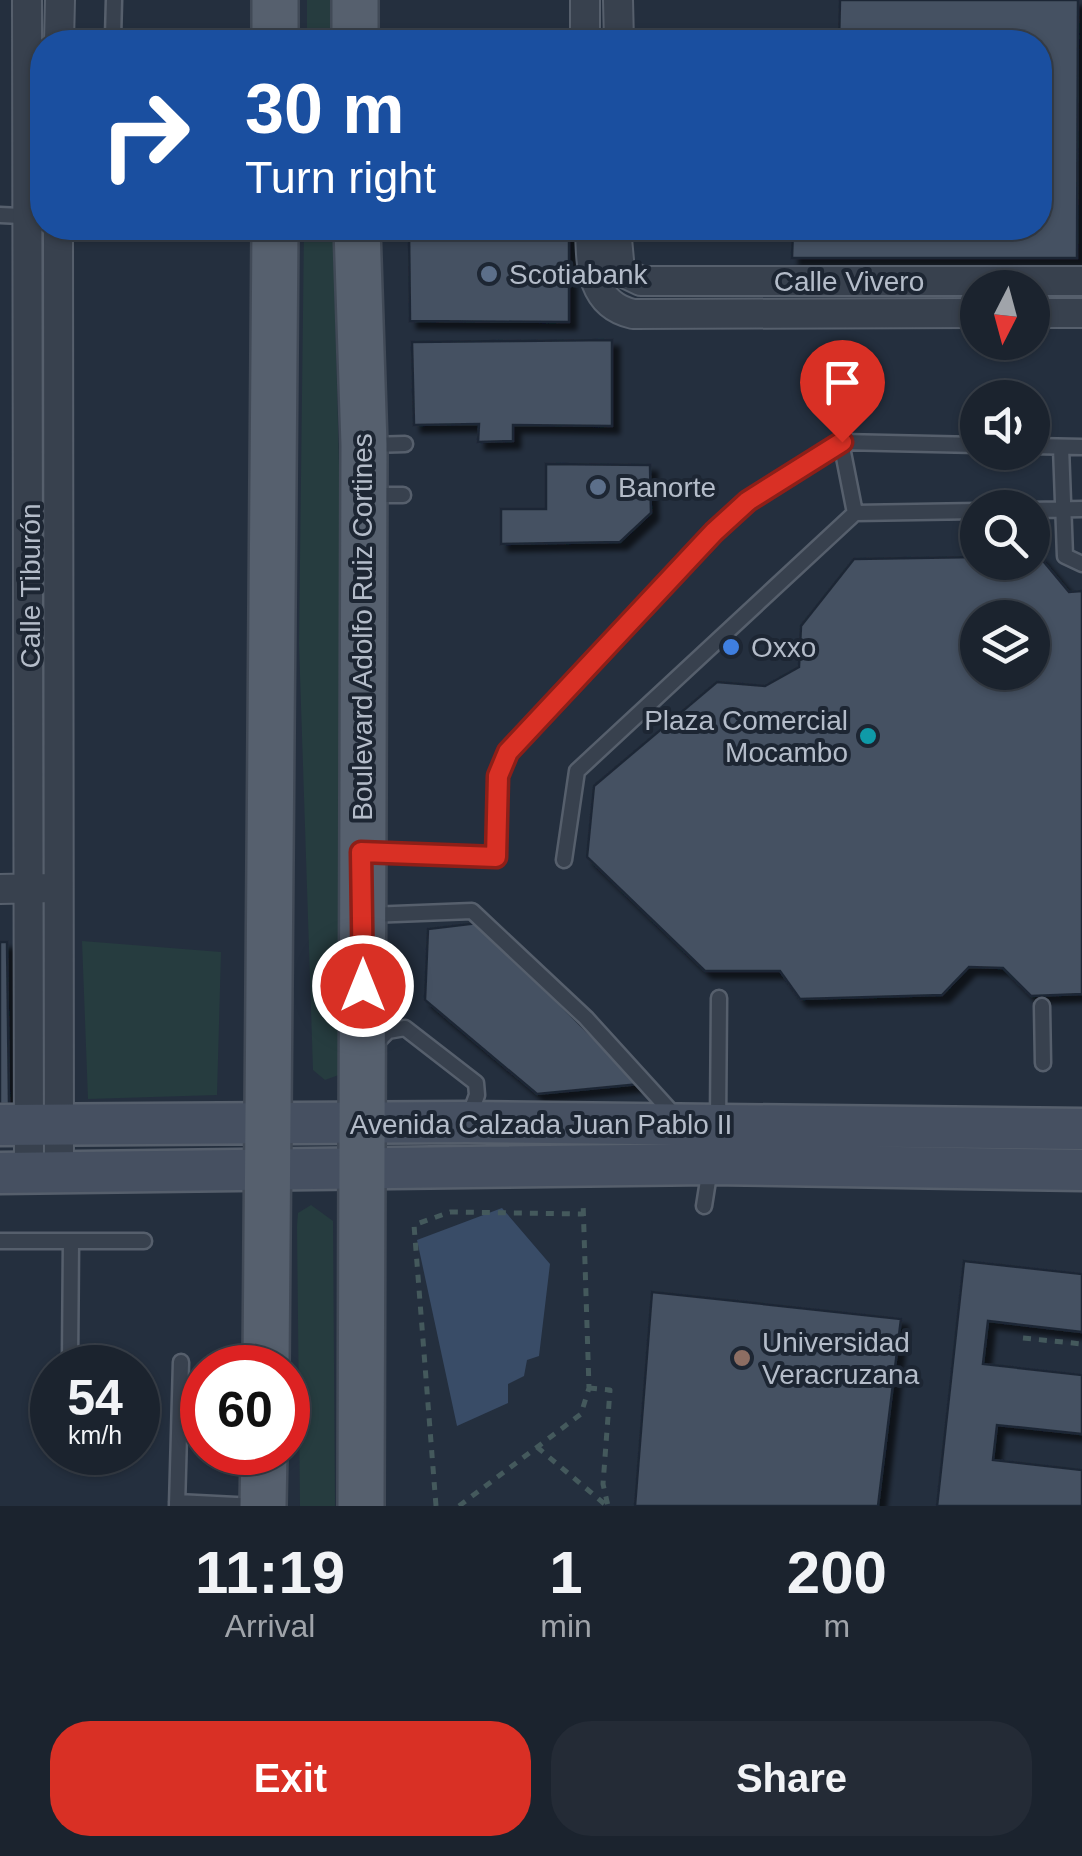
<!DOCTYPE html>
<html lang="en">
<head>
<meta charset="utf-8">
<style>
  :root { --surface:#1b232e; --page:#242b36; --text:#f1f3f6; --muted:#a0a4aa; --line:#39404a; --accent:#d93025 }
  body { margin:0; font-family:Helvetica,sans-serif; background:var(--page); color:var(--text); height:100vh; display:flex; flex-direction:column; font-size:38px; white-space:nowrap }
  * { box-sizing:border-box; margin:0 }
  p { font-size:32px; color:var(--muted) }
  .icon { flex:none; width:55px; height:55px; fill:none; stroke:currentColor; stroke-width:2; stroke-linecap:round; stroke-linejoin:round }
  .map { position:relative; height:1506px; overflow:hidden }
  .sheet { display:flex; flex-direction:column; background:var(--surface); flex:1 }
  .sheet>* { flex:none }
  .guide { position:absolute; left:30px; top:30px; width:1022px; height:210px; border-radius:40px; box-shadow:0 2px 8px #0004,0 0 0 2px var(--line); background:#1a4fa0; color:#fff; overflow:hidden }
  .needle { width:65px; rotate:186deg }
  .controls { position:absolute; left:960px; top:270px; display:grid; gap:20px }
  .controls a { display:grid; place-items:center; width:90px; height:90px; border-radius:50%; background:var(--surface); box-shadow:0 2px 8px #0004,0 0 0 2px var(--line); font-size:50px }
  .speed { position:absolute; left:30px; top:1345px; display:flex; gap:20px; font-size:50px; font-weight:700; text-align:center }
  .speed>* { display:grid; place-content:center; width:130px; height:130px; border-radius:50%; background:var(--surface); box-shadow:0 2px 8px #0004,0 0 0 2px var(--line); line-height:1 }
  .speed small { font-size:25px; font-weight:400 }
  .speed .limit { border:15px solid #d22; background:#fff; color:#111 }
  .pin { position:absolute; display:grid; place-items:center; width:85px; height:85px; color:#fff; margin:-102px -42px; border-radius:50% 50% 50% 0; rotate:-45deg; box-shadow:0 0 10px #0007 }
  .pin .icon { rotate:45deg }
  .me { position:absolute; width:110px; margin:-55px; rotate:0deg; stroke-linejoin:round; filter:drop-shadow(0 0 8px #0008) }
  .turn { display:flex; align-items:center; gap:35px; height:210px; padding:0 50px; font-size:45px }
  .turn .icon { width:130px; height:130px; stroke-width:2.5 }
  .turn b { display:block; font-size:70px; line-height:85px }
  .eta { display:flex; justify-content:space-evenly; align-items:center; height:170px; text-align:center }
  .eta b { font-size:60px; font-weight:800; line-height:70px }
  .action { display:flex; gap:20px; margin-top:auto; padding:20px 50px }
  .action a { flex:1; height:115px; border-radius:40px; background:var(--accent); color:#fff; font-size:40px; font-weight:800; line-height:115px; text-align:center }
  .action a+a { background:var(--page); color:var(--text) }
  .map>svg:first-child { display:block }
  .green { fill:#263c3f }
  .water { fill:#394c67 }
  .building { fill:#455162; stroke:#1f2835; stroke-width:2.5; fill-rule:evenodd; filter:url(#shadow) }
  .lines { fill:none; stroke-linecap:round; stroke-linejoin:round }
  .service-casing { stroke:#565f6c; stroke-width:19 }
  .minor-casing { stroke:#565f6c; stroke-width:32 }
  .secondary-casing { stroke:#565f6c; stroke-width:45 }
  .primary-casing { stroke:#414a57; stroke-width:50 }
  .path { stroke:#44595c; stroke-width:5; stroke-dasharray:8 8; stroke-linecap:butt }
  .service { stroke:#38414e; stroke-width:14 }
  .minor { stroke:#38414e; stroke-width:28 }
  .secondary { stroke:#465061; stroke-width:40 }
  .primary { stroke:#56606e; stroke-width:45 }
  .route-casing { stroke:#8d1f18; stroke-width:25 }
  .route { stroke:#d93025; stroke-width:18 }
  .service-dot { fill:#5c6f8a; stroke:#1d2633; stroke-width:4 }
  .shop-dot { fill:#3f7fe0; stroke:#1d2633; stroke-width:4 }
  .culture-dot { fill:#0f9aa8; stroke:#1d2633; stroke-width:4 }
  .education-dot { fill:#8d6e63; stroke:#1d2633; stroke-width:4 }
  .labels { text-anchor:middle; stroke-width:8; stroke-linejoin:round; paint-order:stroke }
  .poi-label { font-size:28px; fill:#b4bcc9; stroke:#1d2633; text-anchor:start }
  .street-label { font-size:28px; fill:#b4bcc9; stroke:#1d2633 }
</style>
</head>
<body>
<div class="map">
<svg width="1082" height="1506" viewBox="0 0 1082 1506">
  <defs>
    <filter id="shadow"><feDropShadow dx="7" dy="7" stdDeviation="2.5" flood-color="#0009"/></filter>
  </defs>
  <rect width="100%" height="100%" fill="#242f3e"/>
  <path class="green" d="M307,0h25l-1,42h-24z
    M304,228h29l9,355 -3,433 5,57 -19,7 -12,-10 -14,-426z
    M82,941l139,11 -4,143 -129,4z
    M311,1205l22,16 2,285h-35l-3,-280 1,-13z"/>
  <path class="water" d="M502,1208l48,56 -11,92 -12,4 -3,16 -16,8v19l-51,23 -40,-186z"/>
  <path class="building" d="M840,0h238l-1,258h-285l1,-30h247v-186h-201z
    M409,228h160v94l-159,-1z
    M612,340v86l-99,-1v16l-35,1 1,-18 -65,1 -2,-83z
    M546,464l104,1 1,48 -31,29 -119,2v-35h45z
    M1032,556h7l30,36 13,-1v403l-51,2 -28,-28 -34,-1 -27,28 -142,4 -20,-28h-75l-118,-114 7,-71 123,-104 48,4 34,-19 2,-41 53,-67 124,-2v5h54zM978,618h54v54h-54z
    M478,923l162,161 -103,10 -112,-94 3,-71z
    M0,942h7l2,162h-9z
    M964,1261l118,13v58l-94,-11 -5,43 99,11v59l-85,-9 -4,35 89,10v36h-145z
    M652,1292l249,27 -23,187h-243z"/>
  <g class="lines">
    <g class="service-casing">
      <path id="service" d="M113,37l1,-37
        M0,215l42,2
        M841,442l14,71
        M370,445l35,-1
        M1032,446l50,1
        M1061,447l4,109 17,8
        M370,495h33
        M1032,510l50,-1
        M367,852l129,5 2,-81 10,-24 206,-221 34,-30 93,-59 137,3
        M564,860l13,-89 278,-258 123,-2
        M369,915l103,-4 114,107 90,99
        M1042,1006l1,57
        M374,1045l14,-14 17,-3 71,55 1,12 -8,22
        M718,1123l1,-125
        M704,1206l6,-38
        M0,1241h144
        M70,1362l1,-121
        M177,1502l79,4
        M177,1506l4,-144"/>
    </g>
    <g class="minor-casing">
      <path id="minor" d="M27,0l2,1173
        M585,0v42
        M618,0l1,42
        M59,42l1,-42
        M58,228l1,944
        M590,228c1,36 0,76 43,86l345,-1
        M616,228l4,43 21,10h441
        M1032,313h50
        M0,889l45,-1"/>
    </g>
    <g class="secondary-casing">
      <path id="secondary" d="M0,1125l467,-3 615,7
        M0,1173l710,-9 372,6"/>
    </g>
    <g class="primary-casing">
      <path id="primary" d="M275,42v-42
        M355,42v-42
        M357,228l7,217 -3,1061
        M266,1368l9,-1140
        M263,1506l1,-54"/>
    </g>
    <path class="path" d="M1023,1338l59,6
      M589,1388l21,2 -7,94 5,22
      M537,1447l70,59
      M436,1506l-22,-281 36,-13 134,2
      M459,1506l122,-92 8,-26 -6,-187"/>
    <use href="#service" class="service"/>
    <use href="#minor" class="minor"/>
    <use href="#secondary" class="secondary"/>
    <use href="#primary" class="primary"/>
  </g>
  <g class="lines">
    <g class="route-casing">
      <path id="route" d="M363,986l-2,-134 135,5 2,-81 10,-24 206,-220 34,-31 94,-59"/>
    </g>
    <use href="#route" class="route"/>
  </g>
  <g class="service-dot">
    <circle cx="489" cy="274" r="10"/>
    <circle cx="598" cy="487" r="10"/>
  </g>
  <circle class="shop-dot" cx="731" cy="647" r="10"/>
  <circle class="culture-dot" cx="868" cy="736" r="10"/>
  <circle class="education-dot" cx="742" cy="1358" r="10"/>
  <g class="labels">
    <g class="poi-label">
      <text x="509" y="284">Scotiabank</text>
      <text x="618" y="497">Banorte</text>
      <text x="751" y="657">Oxxo</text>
      <text x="848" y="730" text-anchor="end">Plaza Comercial<tspan x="848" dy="32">Mocambo</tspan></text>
      <text x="762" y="1352">Universidad<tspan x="762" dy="32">Veracruzana</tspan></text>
    </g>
    <g class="street-label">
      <text x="849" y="291">Calle Vivero</text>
      <text transform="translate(30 586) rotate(-90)" y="10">Calle Tiburón</text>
      <text transform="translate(362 627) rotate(-90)" y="10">Boulevard Adolfo Ruiz Cortines</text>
      <text x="541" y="1134">Avenida Calzada Juan Pablo II</text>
    </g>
  </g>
</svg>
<div class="controls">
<a><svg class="needle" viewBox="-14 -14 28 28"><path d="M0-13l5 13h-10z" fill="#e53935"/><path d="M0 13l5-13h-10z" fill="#a0a4aa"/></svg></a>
<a><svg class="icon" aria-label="sound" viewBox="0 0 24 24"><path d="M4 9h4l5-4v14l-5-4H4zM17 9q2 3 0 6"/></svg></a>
<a><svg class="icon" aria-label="search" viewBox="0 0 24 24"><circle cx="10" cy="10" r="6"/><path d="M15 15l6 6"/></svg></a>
<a><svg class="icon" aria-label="layers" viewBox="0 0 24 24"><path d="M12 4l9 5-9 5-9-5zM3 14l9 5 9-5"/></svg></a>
</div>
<div class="speed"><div>54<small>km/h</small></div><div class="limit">60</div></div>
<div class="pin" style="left:842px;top:442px;background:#d93025"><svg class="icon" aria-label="arrive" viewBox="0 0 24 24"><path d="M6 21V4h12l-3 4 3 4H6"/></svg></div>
<svg class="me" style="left:363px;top:986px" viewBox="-20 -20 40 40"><circle r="17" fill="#d93025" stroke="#fff" stroke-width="3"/><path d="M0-11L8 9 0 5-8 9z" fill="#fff"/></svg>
<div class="guide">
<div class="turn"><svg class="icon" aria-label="right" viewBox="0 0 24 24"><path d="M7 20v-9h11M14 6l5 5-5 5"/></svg><div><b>30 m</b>Turn right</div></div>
</div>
</div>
<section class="sheet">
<div class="eta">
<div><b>11:19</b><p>Arrival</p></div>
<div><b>1</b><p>min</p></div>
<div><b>200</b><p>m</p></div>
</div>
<div class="action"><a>Exit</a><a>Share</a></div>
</section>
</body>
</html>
